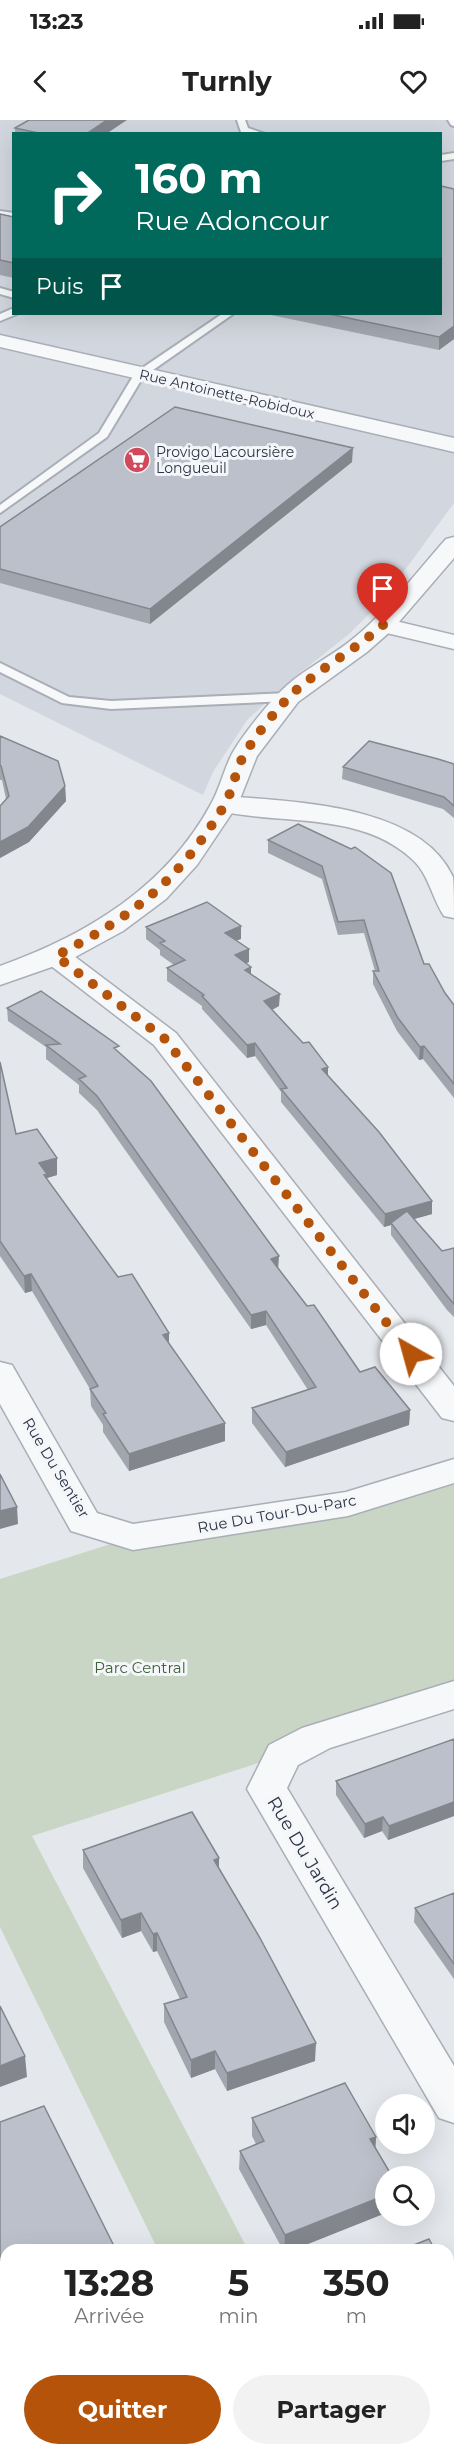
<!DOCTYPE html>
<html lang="fr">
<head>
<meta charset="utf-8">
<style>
  :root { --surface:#fff; --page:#f2f2f2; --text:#222; --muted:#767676; --accent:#b45309 }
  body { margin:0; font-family:Montserrat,sans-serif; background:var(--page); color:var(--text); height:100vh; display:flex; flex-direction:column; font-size:22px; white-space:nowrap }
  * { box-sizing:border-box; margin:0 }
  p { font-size:20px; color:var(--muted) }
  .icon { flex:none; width:33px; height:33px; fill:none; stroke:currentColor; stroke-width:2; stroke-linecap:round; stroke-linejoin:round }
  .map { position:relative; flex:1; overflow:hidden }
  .panel { position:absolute; left:0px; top:2124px; width:454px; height:212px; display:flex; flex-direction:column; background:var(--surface); border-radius:18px 18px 0 0; box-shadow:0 6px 24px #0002 }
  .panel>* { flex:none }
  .banner { position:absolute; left:12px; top:12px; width:430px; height:183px; border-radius:0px; box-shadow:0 6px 24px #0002; background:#00695c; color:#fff; overflow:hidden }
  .controls { position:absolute; left:375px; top:1974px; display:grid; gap:12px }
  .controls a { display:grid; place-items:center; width:60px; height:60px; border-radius:50%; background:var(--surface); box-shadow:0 6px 24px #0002; font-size:30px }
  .pin { position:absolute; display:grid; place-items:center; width:51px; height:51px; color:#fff; margin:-62px -26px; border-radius:50% 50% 50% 0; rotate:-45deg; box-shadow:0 0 6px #0007 }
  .pin .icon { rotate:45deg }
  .me { position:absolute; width:66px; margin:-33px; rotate:322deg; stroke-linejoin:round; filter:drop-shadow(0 0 4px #0008) }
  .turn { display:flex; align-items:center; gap:21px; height:126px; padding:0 24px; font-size:27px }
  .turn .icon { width:78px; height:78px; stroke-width:2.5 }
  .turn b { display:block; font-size:42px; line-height:51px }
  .then { display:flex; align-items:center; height:57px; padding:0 24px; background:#0003; gap:12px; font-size:22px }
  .eta { display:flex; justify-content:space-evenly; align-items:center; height:102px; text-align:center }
  .eta b { font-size:36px; font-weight:700; line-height:42px }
  .primary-button { display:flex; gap:12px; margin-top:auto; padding:12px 24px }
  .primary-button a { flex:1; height:69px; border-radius:36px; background:var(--accent); color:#fff; font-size:24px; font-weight:700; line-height:69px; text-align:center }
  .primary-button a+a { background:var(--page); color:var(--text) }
  .status { display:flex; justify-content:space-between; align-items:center; height:42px; padding:0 30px; background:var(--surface); direction:ltr }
  .status svg { height:16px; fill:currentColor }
  header { display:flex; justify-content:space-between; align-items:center; height:78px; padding:0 24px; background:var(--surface); font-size:27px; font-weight:700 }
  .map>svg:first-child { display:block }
  .built { fill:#d2d6de; fill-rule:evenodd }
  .green { fill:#c9d6c5 }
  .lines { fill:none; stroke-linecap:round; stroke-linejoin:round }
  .service-casing { stroke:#a9aeb7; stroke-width:4 }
  .minor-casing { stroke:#a9aeb7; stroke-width:3 }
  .tertiary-casing { stroke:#a9aeb7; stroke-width:3 }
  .service { fill:#f7f8fa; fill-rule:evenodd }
  .minor { fill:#f7f8fa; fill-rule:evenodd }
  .tertiary { fill:#f7f8fa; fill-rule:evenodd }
  .wall { fill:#a1a5ae }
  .shaded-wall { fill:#83868d }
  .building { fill:#bbc0ca; stroke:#83868d; stroke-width:1.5 }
  .route { stroke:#b45309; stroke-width:10; stroke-dasharray:0 18 }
  .labels { text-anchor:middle; stroke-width:6; stroke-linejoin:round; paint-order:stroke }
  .far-street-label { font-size:14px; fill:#2b3445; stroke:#f4f6f9 }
  .far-poi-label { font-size:14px; fill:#2b3445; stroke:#f4f6f9; text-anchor:start }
  .street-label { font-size:15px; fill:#2b3445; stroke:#f4f6f9 }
  .park-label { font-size:15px; fill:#3f6138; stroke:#f4f6f9 }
  .near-street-label { font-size:18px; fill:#2b3445; stroke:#f4f6f9 }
</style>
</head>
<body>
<div class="status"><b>13:23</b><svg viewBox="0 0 49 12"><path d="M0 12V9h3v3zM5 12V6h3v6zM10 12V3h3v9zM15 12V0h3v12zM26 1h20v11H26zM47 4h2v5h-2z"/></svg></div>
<header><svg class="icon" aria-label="back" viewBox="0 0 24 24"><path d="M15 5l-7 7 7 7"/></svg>Turnly<svg class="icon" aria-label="heart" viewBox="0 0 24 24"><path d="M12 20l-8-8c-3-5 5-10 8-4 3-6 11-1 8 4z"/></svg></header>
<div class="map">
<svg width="454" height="2335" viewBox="0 0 454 2335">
  <rect width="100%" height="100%" fill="#e4e7ec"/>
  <path class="built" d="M0,0h454v383l-71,97 -34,34 -58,46 -44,40 -34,52 -10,23 -203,-101zM14,14h427v180h-427z"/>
  <path class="green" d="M454,1351v224l-171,60 -251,81 216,414h-90l-158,-323v-348l133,-42z
    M256,2330h96l2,5h-95z"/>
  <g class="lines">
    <g class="service-casing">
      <path id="service" d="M237,0h8l3,8 17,6 -24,-2z
        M448,0h6v6l-3,-1z
        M454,33v6l-13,2v-6z
        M0,91l14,2v6l-14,-2z
        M0,168l14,4v6l-14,-4z
        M14,188v6h3l-17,7v-7z
        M222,194h11l-90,63 -36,60 -107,76v-8l99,-72 36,-60z
        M0,543l69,34 42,4 178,-8 6,4 -6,4 -178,8 -49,-6 -62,-31z"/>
    </g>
    <g class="minor-casing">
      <path id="minor" d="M383,498l71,17v14l-80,-19 -3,-5 3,-5z
        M225,676c68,6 195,8 228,81 1,11 1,30 1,41l-10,-2c-12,-18 -15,-41 -31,-56 -53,-50 -133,-34 -197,-50l-4,-6 4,-6z
        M56,827l10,3 110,83 278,353v35l-12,-3 -288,-373 -108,-83 -4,-6 4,-6z
        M0,1242l12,3 85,148 36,11 213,-32 108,-33v24l-106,33 -215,34 -62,-19 -71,-127z
        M454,1561v28l-124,39 -32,17 -11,23 167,278v57l-15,-5 -192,-329 22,-44 33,-17z"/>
    </g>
    <g class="tertiary-casing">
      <path id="tertiary" d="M0,215l454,103v14l-454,-105z
        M454,417v21l-62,72 -25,22 -69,50 -41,54 -19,48 -41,61 -31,34 -43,32 -57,31 -66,23v-19c87,-31 166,-79 211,-162 8,-14 12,-31 19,-46 7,-16 36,-52 49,-65 20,-21 48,-34 70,-51 37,-29 66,-68 97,-103z"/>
    </g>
    <use href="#service" class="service"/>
    <use href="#minor" class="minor"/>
    <use href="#tertiary" class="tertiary"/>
  </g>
  <path class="wall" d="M15,8l91,6h-91z
    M454,69v150l-15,11 -173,-36h175z
    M0,94l14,3v61l-14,-3z
    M352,342l-202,162 -150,-41v-56z
    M0,616l65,50 1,15 -37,41 -29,16v-52l6,-7 -4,-19h-2z
    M454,644v54l-11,-9 -101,-30 1,-12z
    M298,704l126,140 30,41v93l-31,-39 -4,1 -22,-29 -24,-47v-13h2l-11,-38 -26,2 -16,-56 -54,-26v-13z
    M241,806v13l-5,1 13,22 -3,1 5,11 28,32 -7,4 56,65 104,139 -18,5 28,32 12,-3v69l-7,-7 -56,-75v-10l-7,2 -103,-125v-10l-26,-36 -8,2 -45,-49v-3l-35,-25v-13l7,-3 -14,-10v-5l-14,-11v-12z
    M7,888l112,45 159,215 82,104 50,38 -1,15 -124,42 -33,-44v-15l56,-18 -42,-65 -15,4 -154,-219 -18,-17v-8l-33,-26v-12l-38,-26z
    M0,942l16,72 41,24v17l-10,3v1l71,98 51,66 56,98 -96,30 -26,-39v-7l-12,-19 -1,-17 -58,-98 -7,2 -25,-37z
    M454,1619v77l-66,24 -6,-9 -18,7 -28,-43v-14z
    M83,1730l136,8v11l96,192 -88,30 -12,-22 -24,9 -27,-56v-18l16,-5 -23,-48 -4,1 -12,-21 -19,7 -39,-70z
    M454,1773v86l-40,-57 1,-14z
    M252,1998l124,19 -1,11 -82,102h-10l-44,-81 1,-18 16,-7 -4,-8z"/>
  <path class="shaded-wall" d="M107,0h20l-21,14h-20z
    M454,206v13l-15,11v-13z
    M353,328l-1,14 -202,162v-15z
    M65,666l1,15 -37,41 -29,16v-16z
    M241,806v13l-16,6v-12z
    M249,829v13l-14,6v-13z
    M251,847v12l-6,-9z
    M280,874l-1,12 -15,8v-13z
    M255,923v13l-8,2v-13z
    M424,926l-1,13 -4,1 1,-13z
    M328,947v13l-6,-11z
    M57,1038v17l-10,3 1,13 -9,-28z
    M432,1081v13l-39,11 -2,-2v2l-7,2 1,-13z
    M279,1136l-1,15 -7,-12z
    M31,1154l1,17 -7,2 -1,-17z
    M266,1191v14l-15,4v-14z
    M169,1213v17l-6,-15z
    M410,1290l-1,15 -124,42 1,-15z
    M225,1303v18l-96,30v-17z
    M17,1387l1,17 -18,5v-18z
    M454,1682v14l-66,24 1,-14z
    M383,1697l-1,14 -18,7 1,-14z
    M219,1738v18l-5,-16z
    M141,1793v18l-19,7 -1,-18z
    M157,1813v18l-4,1v-18z
    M316,1923l-1,18 -88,30v-18z
    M215,1931v18l-24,9v-18z
    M25,1936l2,21 -27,10v-21z
    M376,2017l-1,18 -5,-16z
    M386,2075v18l-93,37h-9l1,-15z
    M454,2251v17l-6,2v-17z
    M6,2274v21l-6,2v-20z"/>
  <path class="building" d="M29,0h78l-21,14h-43l-28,-6z
    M441,66l13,3v137l-15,11 -110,-23h112z
    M0,94l14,3v46l-14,-3z
    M175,287l178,41 -203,161 -150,-40v-42z
    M0,616l58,25 7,25 -37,41 -28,15v-36l9,-10 -8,-30 -1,-1z
    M369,621l69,18 16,5v42l-10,-9 -101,-30z
    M298,704l53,25 4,-2 36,26 33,91h5l16,29 9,12v79l-30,-38 -4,1 -22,-29 -25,-47h6l-15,-51 -26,2 -16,-56 -54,-26z
    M207,782l34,24 -16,7 24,16 -14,6 16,12 -6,3 35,24 -16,7 39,42 6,-1 19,25 -6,2 57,63 53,69 -47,13 -104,-125 6,-1 -32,-45 -8,2 -45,-49 2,-1 -37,-27 18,-8 -25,-17 5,-2 -19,-14z
    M41,871l78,55 -5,2 37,33 128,175 -8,3 36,47 7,-1 46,67 15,-5 35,43 -124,42 -34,-44 64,-21 -50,-76 -15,4 -154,-219 -18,-17 7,-3 -40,-31 14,-1 -53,-36z
    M0,942l16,72 21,-5 20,29 -18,5 8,11 -3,1 74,102 14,-3 37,59 -6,2 62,88 -96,31 -26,-40 3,-1 -16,-24 8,-3 -67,-112 -7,2 -24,-35z
    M407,1091l35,40 12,-3v56l-6,-7 -57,-74z
    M0,1354l17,33 -17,4z
    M454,1619v63l-65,24 -6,-9 -18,7 -29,-43z
    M192,1692l27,46 -5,2 46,78 56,105 -89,30 -12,-22 -24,9 -27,-56 23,-7 -30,-64 -4,1 -12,-21 -20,7 -38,-70z
    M454,1773v71l-39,-56z
    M0,1886l25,50 -25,10z
    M345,1963l31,54 -6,2 22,37h-6v19l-101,40 -45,-84 24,-10 -12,-23z
    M44,1986l72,144h-110v144l-6,3v-275z
    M429,2119l6,11h-34z
    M448,2155l6,10v86l-6,2z
    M454,2317v18h-47l14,-5h27v-11z
    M188,2330h20l3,5h-37z"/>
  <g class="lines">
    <path class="route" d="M383,505c-29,26 -68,46 -94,72 -14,14 -35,41 -45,58 -9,16 -11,36 -20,51 -47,77 -90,109 -168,150l109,83 246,315"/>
  </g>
  <defs>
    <g id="supermarket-disc" transform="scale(1.35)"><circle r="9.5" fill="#d1495b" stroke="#f4f6f9"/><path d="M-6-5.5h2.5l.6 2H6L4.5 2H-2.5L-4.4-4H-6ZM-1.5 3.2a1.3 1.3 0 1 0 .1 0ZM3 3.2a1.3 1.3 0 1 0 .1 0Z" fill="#fff"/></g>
  </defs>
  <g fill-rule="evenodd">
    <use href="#supermarket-disc" x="137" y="340"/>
  </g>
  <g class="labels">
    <g class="far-street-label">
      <text transform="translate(227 274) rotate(13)" y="5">Rue Antoinette-Robidoux</text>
    </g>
    <g class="far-poi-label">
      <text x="156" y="337">Provigo Lacoursière<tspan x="156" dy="16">Longueuil</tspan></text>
    </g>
    <g class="street-label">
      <text transform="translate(56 1348) rotate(59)" y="5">Rue Du Sentier</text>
      <text transform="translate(277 1394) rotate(-10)" y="5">Rue Du Tour-Du-Parc</text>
    </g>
    <g class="park-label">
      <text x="140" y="1553">Parc Central</text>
    </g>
    <g class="near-street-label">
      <text transform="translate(305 1733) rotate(59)" y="6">Rue Du Jardin</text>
    </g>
  </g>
</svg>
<div class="controls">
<a><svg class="icon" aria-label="sound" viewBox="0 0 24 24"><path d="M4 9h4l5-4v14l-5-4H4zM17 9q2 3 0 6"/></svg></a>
<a><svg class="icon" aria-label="search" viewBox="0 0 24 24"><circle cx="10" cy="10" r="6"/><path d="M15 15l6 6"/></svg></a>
</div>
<div class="pin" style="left:383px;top:505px;background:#d93025"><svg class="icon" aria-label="arrive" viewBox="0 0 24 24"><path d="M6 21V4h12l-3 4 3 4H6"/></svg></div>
<svg class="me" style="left:411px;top:1234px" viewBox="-20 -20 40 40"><circle r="19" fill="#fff"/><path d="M0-13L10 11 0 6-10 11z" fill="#b45309"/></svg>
<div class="banner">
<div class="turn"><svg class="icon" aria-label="right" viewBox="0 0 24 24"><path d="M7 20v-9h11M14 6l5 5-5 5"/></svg><div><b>160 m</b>Rue Adoncour</div></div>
<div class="then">Puis<svg class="icon" aria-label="arrive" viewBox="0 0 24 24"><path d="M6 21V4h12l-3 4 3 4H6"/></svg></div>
</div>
<section class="panel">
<div class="eta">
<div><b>13:28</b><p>Arrivée</p></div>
<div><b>5</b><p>min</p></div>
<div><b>350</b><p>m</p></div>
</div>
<div class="primary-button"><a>Quitter</a><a>Partager</a></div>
</section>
</div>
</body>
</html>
